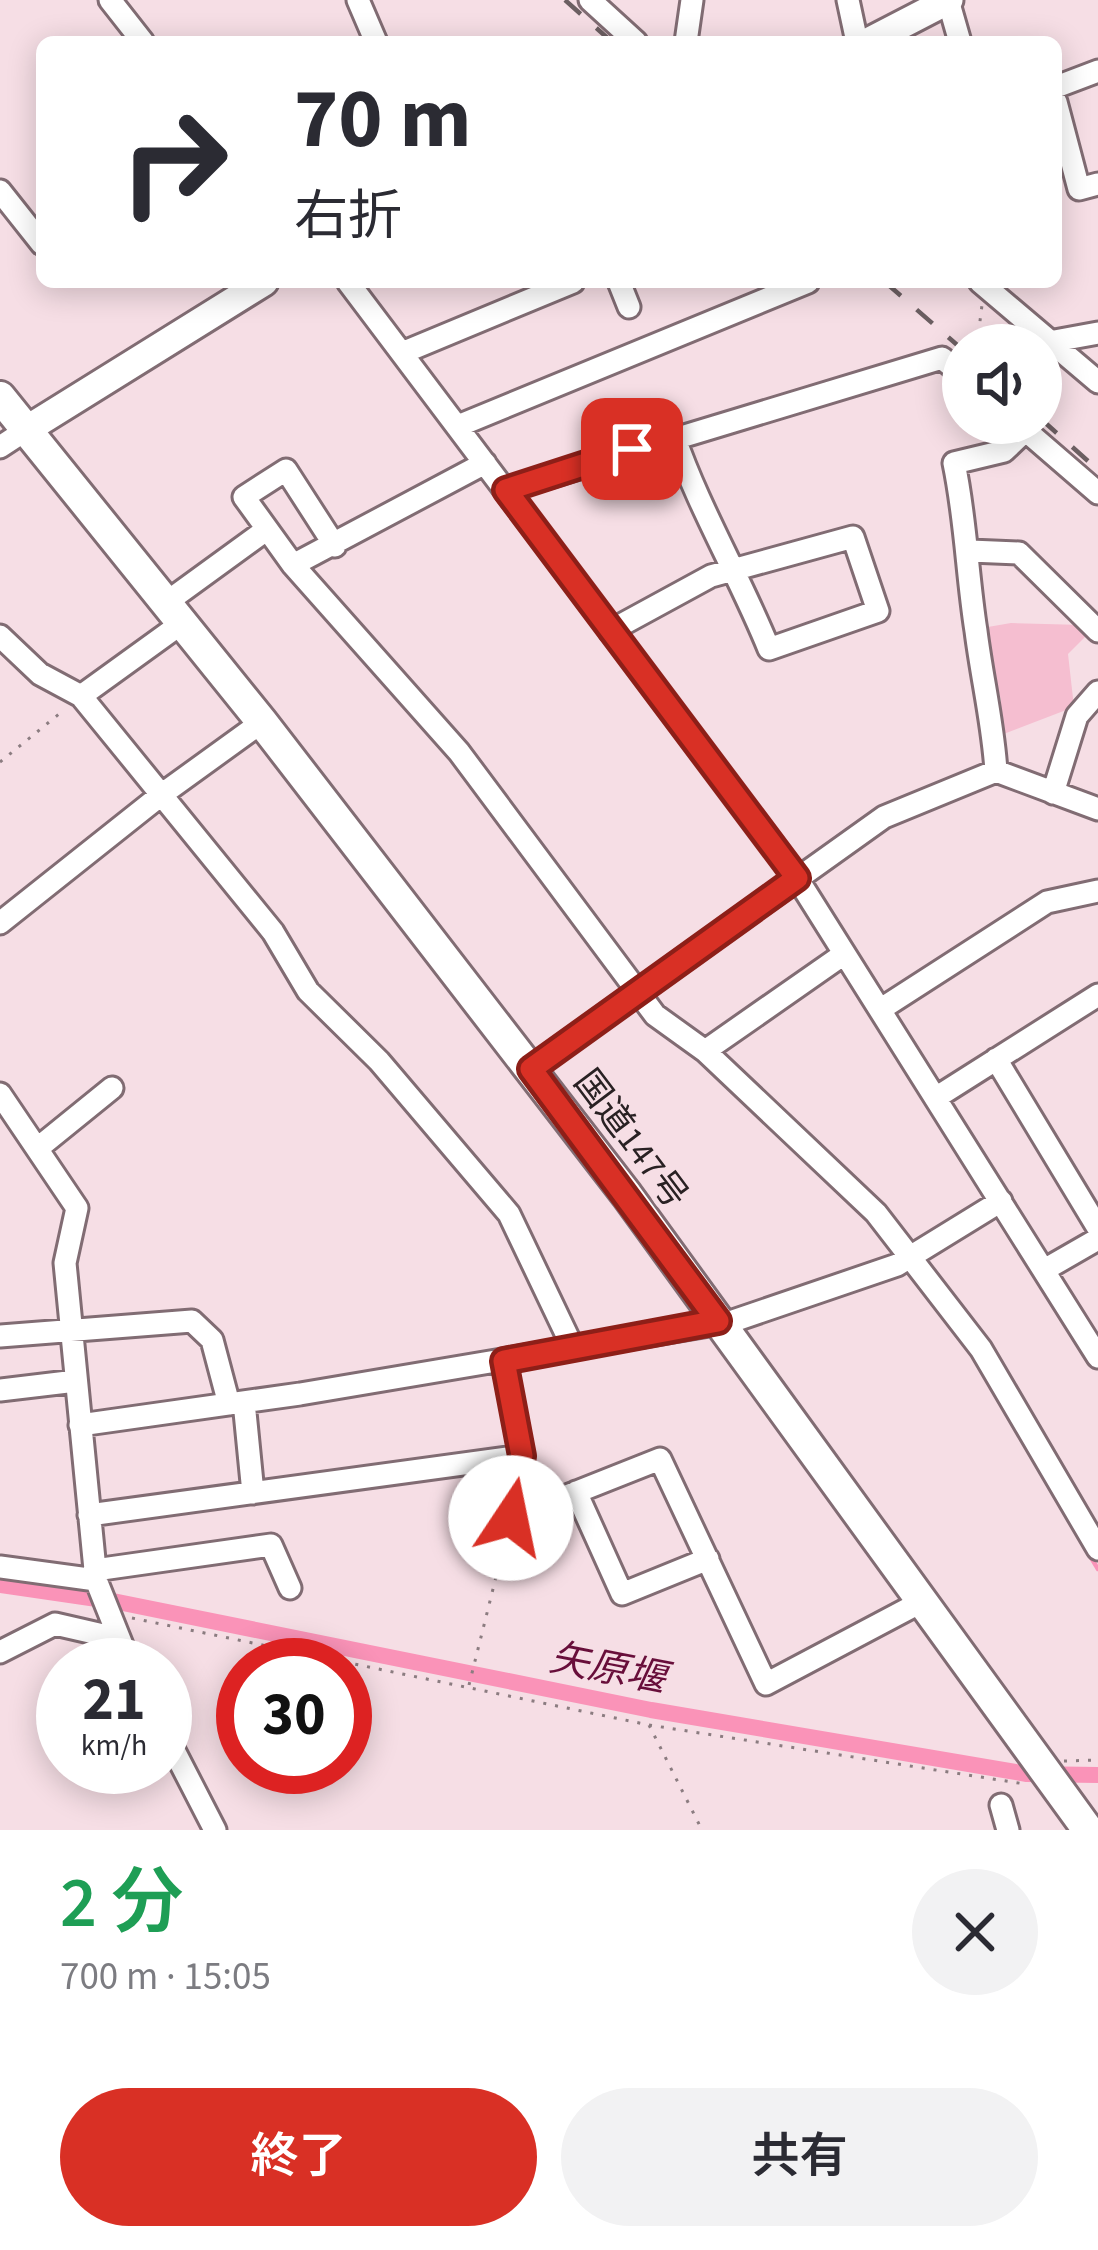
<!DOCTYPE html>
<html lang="ja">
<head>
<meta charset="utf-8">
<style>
  :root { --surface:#fff; --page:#f2f2f3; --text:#2b2b33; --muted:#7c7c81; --accent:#d93025 }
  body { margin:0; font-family:"Source Sans 3","Noto Sans JP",sans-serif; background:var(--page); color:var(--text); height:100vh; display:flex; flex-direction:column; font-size:45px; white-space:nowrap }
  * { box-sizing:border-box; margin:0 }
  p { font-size:39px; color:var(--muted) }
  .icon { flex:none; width:66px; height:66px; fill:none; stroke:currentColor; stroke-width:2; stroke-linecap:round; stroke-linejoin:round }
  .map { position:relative; height:1830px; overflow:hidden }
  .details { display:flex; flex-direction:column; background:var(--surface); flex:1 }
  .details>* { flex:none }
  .hud { position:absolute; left:36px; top:36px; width:1026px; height:252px; border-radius:18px; box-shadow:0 6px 30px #0003; background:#fff; color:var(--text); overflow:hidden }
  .fabs { position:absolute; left:942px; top:324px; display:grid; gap:24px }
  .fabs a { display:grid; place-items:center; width:120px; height:120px; border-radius:50%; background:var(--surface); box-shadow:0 6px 30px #0003; font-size:60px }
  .speed { position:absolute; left:36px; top:1638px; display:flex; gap:24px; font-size:60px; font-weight:700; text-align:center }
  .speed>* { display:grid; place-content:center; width:156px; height:156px; border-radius:50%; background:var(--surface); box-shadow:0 6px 30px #0003; line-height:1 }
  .speed small { font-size:30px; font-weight:400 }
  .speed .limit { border:18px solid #d22; background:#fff; color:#111 }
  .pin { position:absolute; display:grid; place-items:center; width:102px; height:102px; color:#fff; margin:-51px; border-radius:24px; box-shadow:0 6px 18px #0006 }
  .me { position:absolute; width:132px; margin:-66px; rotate:11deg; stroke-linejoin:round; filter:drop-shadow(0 0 9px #0008) }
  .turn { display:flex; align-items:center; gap:42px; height:252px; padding:0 60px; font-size:54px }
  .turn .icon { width:156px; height:156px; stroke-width:2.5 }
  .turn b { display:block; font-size:84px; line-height:102px }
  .round { display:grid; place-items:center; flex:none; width:126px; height:126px; border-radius:63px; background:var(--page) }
  .summary { display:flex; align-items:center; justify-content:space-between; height:204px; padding:0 60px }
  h1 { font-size:72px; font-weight:600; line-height:90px; color:#1e9e55 }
  .action { display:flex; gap:24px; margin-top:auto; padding:24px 60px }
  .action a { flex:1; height:138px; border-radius:72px; background:var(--accent); color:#fff; font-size:48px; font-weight:600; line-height:138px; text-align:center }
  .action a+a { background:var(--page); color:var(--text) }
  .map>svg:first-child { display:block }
  .green { fill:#f5bed0 }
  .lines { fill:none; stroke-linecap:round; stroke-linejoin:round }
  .stream { stroke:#fa93b8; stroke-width:4.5 }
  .canal { stroke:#fa93b8; stroke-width:16 }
  .minor-casing { stroke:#816c73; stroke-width:27 }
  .major-casing { stroke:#816c73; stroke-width:33 }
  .highway-casing { stroke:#816c73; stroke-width:36 }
  .path { stroke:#8b7c80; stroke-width:3; stroke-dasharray:3 9; stroke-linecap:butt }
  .minor { stroke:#fff; stroke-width:21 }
  .major { stroke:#fff; stroke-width:27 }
  .highway { stroke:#fff; stroke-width:30 }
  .rail { stroke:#6c5f62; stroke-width:4.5; stroke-dasharray:21 21; stroke-linecap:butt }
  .route-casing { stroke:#8d1f18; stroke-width:30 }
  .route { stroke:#d93025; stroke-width:21 }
  .labels { text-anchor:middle; stroke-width:10; stroke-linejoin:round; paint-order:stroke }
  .street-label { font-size:36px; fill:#292123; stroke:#f6dee5 }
  .water-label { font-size:39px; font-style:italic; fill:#680e3a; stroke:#f6dee5 }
</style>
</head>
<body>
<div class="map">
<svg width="1098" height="1830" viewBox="0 0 1098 1830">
  <rect width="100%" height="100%" fill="#f6dee5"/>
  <path class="green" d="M1011,623l72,2 6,8 -21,21 6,53 -73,28v-35l-19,-72z"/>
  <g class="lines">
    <path class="stream" d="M1089,1554l9,15"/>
    <path class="canal" d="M0,1585l97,14
      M108,1600l543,110 376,64 71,1"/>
    <g class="minor-casing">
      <path id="minor" d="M110,0l33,42
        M358,0l18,42
        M590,0l46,42
        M848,0l9,42
        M948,0l12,42
        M686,42l6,-42
        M1056,87l42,-16
        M1056,102l23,87 19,-5
        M0,191l42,53
        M348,282l449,596 301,479
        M619,282l10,25
        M980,282l118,100
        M1049,342l49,-9
        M402,353l171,-71
        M1017,423l81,70
        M458,426l350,-144
        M0,447l26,-17
        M506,490l436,-132 21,18
        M335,546l-49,-76 -42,27 49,68 166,187 196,263 50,36 171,162 105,136 117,200
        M970,551l49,2 79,78
        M293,565l192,-102
        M167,602l99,-72
        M610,631l101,-55 142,-39 25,74 -109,38c-29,-72 -70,-140 -95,-213
        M0,636l40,38 41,22 192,236 35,59 71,70 130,153 64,134
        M81,696l101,-73
        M996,771c-3,-48 -14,-92 -20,-140 -9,-57 -10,-111 -22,-168l50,-12 21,-20
        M1053,793l24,-77 21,-24
        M0,923l161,-128 101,-73
        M881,1009l166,-107 51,-11
        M705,1051l139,-97
        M996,1059l102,169
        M531,1069l353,-252 112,-46 102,38
        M0,1094l77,114 -12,55 31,317 34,85
        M937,1097l161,-102
        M38,1148l74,-60
        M1044,1270l54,-31
        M0,1336l192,-15 20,19 17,64
        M504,1361l18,95 -11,62 149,-59 106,225 155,-82
        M0,1390l76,-9
        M244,1402l9,91
        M80,1425l220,-31 433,-73 164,-56 104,-64
        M576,1492l46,102 86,-35
        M89,1515l433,-59
        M0,1567l96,13
        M95,1570l176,-25 19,43
        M0,1652l55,-28 61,14
        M165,1733l50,97
        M1001,1805l7,25"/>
    </g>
    <g class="major-casing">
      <path id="major" d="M868,42l81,-42
        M26,430l238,-148"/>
    </g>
    <g class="highway-casing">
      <path id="highway" d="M0,397l262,325 365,473 461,635"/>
    </g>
    <path class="path" d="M977,345l5,-40
      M1003,345l17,-2
      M0,762l64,-52
      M132,1618l517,107 53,105
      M469,1685l37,-148
      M649,1725l376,59
      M1064,1761l34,-1"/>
    <use href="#minor" class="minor"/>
    <use href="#major" class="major"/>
    <use href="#highway" class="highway"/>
    <path class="rail" d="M565,0l47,42
      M885,282l78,68
      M1041,419l57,51"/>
  </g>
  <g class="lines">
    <g class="route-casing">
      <path id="route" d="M511,1518l11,-62 -18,-95 214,-40 -187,-252 266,-191 -291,-388 126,-41"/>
    </g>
    <use href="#route" class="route"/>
  </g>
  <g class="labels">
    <g class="street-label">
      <text transform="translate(632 1138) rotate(53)" y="13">国道147号</text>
    </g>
    <g class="water-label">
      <text transform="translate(608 1667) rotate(11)" y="14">矢原堰</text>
    </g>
  </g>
</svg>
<div class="fabs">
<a><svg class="icon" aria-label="sound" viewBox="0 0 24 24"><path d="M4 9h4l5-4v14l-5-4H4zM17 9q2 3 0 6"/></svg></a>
</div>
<div class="speed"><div>21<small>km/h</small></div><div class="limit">30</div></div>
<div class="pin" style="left:632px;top:449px;background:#d93025"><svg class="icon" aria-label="arrive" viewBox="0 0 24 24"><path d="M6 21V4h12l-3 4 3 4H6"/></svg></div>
<svg class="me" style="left:511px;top:1518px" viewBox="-20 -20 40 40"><circle r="19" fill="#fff"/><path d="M0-13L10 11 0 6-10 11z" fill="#d93025"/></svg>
<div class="hud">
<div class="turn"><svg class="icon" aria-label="right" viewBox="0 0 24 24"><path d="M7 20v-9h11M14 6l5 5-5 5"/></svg><div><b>70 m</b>右折</div></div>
</div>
</div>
<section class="details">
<div class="summary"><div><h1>2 分</h1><p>700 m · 15:05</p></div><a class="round"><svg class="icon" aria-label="close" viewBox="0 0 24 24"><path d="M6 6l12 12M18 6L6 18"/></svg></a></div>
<div class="action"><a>終了</a><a>共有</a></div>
</section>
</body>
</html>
